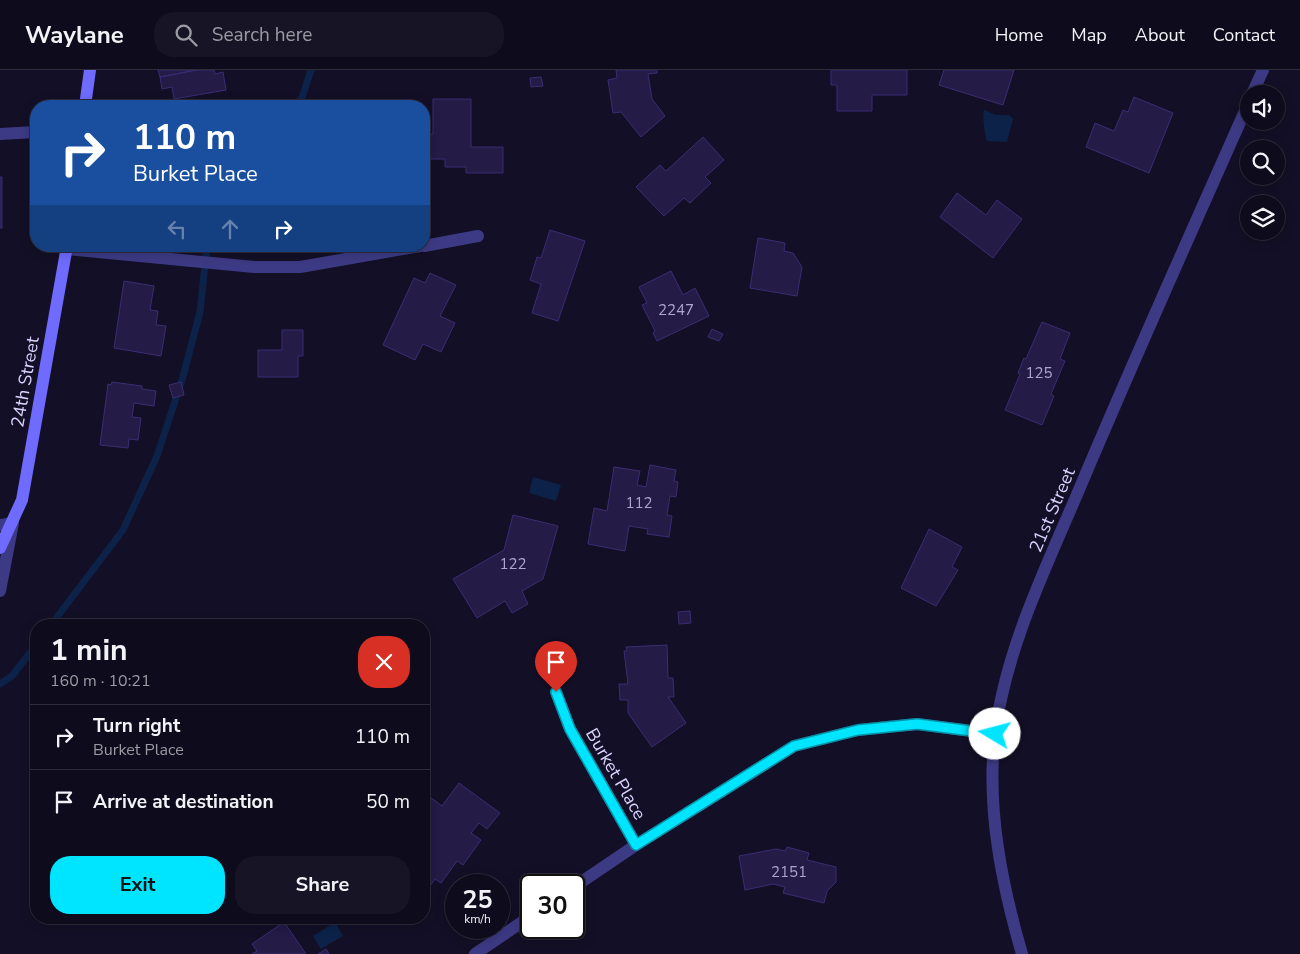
<!DOCTYPE html>
<html lang="en">
<head>
<meta charset="utf-8">
<style>
  :root { --surface:#0e0b1c; --page:#171425; --text:#f1f3f6; --muted:#9b9ba3; --line:#2e2b3b; --accent:#00e5ff }
  body { margin:0; font-family:"Nunito Sans",sans-serif; background:var(--page); color:var(--text); height:100vh; display:flex; flex-direction:column; font-size:19px; white-space:nowrap }
  * { box-sizing:border-box; margin:0 }
  p { font-size:16px; color:var(--muted) }
  .icon { flex:none; width:28px; height:28px; fill:none; stroke:currentColor; stroke-width:2; stroke-linecap:round; stroke-linejoin:round }
  .map { position:relative; flex:1; overflow:hidden }
  .panel { position:absolute; left:30px; top:549px; width:400px; height:305px; display:flex; flex-direction:column; background:var(--surface); border-radius:20px; box-shadow:0 2px 12px #0003,0 0 0 1px var(--line) }
  .panel>* { flex:none }
  .guide { position:absolute; left:30px; top:30px; width:400px; height:152px; border-radius:20px; box-shadow:0 2px 12px #0003,0 0 0 1px var(--line); background:#1a4fa0; color:#fff; overflow:hidden }
  .tools { position:absolute; left:1240px; top:15px; display:grid; gap:10px }
  .tools a { display:grid; place-items:center; width:45px; height:45px; border-radius:50%; background:var(--surface); box-shadow:0 2px 12px #0003,0 0 0 1px var(--line); font-size:25px }
  .speed { position:absolute; left:445px; top:804px; display:flex; gap:10px; font-size:25px; font-weight:700; text-align:center }
  .speed>* { display:grid; place-content:center; width:65px; height:65px; border-radius:50%; background:var(--surface); box-shadow:0 2px 12px #0003,0 0 0 1px var(--line); line-height:1 }
  .speed small { font-size:12px; font-weight:400 }
  .speed .limit { border:2px solid #111; border-radius:8px; background:#fff; color:#111 }
  .pin { position:absolute; display:grid; place-items:center; width:42px; height:42px; color:#fff; margin:-51px -21px; border-radius:50% 50% 50% 0; rotate:-45deg; box-shadow:0 0 5px #0007 }
  .pin .icon { rotate:45deg }
  .me { position:absolute; width:55px; margin:-28px; rotate:278deg; stroke-linejoin:round; filter:drop-shadow(0 0 4px #0008) }
  .turn { display:flex; align-items:center; gap:18px; height:105px; padding:0 20px; font-size:22px }
  .turn .icon { width:65px; height:65px; stroke-width:2.5 }
  .turn b { display:block; font-size:35px; line-height:42px }
  .lanes { display:flex; align-items:center; height:48px; padding:0 20px; background:#0003; justify-content:center; gap:25px; direction:ltr }
  .lanes .off { opacity:.35 }
  .round { display:grid; place-items:center; flex:none; width:52px; height:52px; border-radius:20px; background:var(--page) }
  .overview { display:flex; align-items:center; justify-content:space-between; height:85px; padding:0 20px }
  h1 { font-size:30px; font-weight:700; line-height:38px }
  .primary-button { display:flex; gap:10px; margin-top:auto; padding:10px 20px }
  .primary-button a { flex:1; height:58px; border-radius:20px; background:var(--accent); color:#111; font-size:20px; font-weight:700; line-height:58px; text-align:center }
  .primary-button a+a { background:var(--page); color:var(--text) }
  ul { padding:0; list-style:none }
  li { display:flex; align-items:center; gap:15px; height:65px; padding:0 20px; border-top:1px solid var(--line) }
  li div { flex:1 }
  li b { display:block; font-size:19px }
  li em { font-style:normal }
  header { display:flex; align-items:center; gap:30px; box-sizing:border-box; height:70px; padding:0 25px; background:var(--surface); border-bottom:1px solid var(--line) }
  header strong { font-size:24px }
  nav { display:flex; gap:28px; margin-inline-start:auto; font-size:18px }
  .search { width:350px; height:45px; background:var(--page); display:flex; align-items:center; gap:12px; box-sizing:border-box; padding:0 18px; border-radius:20px; color:var(--muted); font-size:19px }
  .map>svg:first-child { display:block }
  .water { fill:#0c2248 }
  .lines { fill:none; stroke-linecap:round; stroke-linejoin:round }
  .stream { stroke:#0c2248; stroke-width:7 }
  .building { fill:#241b47; stroke:#3b2d73 }
  .street { stroke:#3d3a85; stroke-width:12 }
  .secondary { stroke:#6f6bff; stroke-width:12 }
  .route-casing { stroke:#0095a6; stroke-width:12 }
  .route { stroke:#00e5ff; stroke-width:9 }
  .labels { text-anchor:middle; stroke-width:4.5; stroke-linejoin:round; paint-order:stroke }
  .number-label { font-size:15px; fill:#aca6d1 }
  .street-label { font-size:18px; fill:#d9d4ff; stroke:#130f26 }
</style>
</head>
<body>
<header>
<strong>Waylane</strong>
<div class="search"><svg class="icon" aria-label="search" viewBox="0 0 24 24"><circle cx="10" cy="10" r="6"/><path d="M15 15l6 6"/></svg>Search here</div>
<nav><a>Home</a><a>Map</a><a>About</a><a>Contact</a></nav>
</header>
<div class="map">
<svg width="1300" height="884" viewBox="0 0 1300 884">
  <rect width="100%" height="100%" fill="#130f26"/>
  <path class="water" d="M984,40l12,5h13l4,4 -6,23 -20,-1c-2,-5 -5,-25 -3,-31z
    M533,407l28,8 -5,16 -27,-8z
    M335,852l8,14 -22,13 -8,-13z"/>
  <g class="lines">
    <path class="stream" d="M294,36l8,-8 9,-28
      M51,555l72,-95 34,-74 25,-76 18,-68 7,-66
      M0,614l12,-8 24,-31"/>
  </g>
  <path class="building" d="M158,0h38l-36,7z
    M196,0h18l1,4 8,-2 3,18 -52,9 -2,-12 -10,2 -2,-12z
    M616,0h41v3l-9,1 4,25 13,17 -24,21 -20,-25 -8,1 -5,-33 9,-2z
    M831,0h76v25h-35v16h-35v-26h-6z
    M944,0h70l-11,35 -64,-20z
    M541,7l2,9 -12,1 -1,-9z
    M1134,27l39,16 -24,60 -63,-26 9,-24 19,8 9,-21 5,2z
    M433,29h38v48h32v26h-37v-6h-21v-8h-17v-25h5z
    M703,67l21,23 -19,17 6,6 -21,20 -6,-5 -20,18 -28,-29 24,-22 6,6z
    M0,107h2v51h-2z
    M957,123l29,22 11,-15 25,19 -29,39 -53,-41z
    M550,160l35,11 -27,80 -26,-8 9,-29 -11,-4 7,-23 4,1z
    M758,168l27,5 -1,8 9,2 9,14 -5,29 -47,-8z
    M671,201l12,24 12,-7 14,28 -52,25 -4,-8 2,-2 -13,-26 5,-2 -8,-16z
    M430,203l26,12 -16,31 15,7 -14,29 -18,-8 -8,16 -32,-15 31,-67 11,5z
    M124,211l30,5 -4,24 8,1 -2,14 10,1 -5,30 -47,-8z
    M1042,252l28,11 -10,26 5,2 -14,33 3,2 -12,29 -37,-15 15,-36 -2,-1 6,-15 2,1z
    M712,259l11,5 -4,7 -11,-4z
    M282,260h21v26h-5v21h-40v-27h24z
    M112,312l30,4v3l14,2 -2,15 -20,-3 -2,14 9,1 -3,22 -9,-1 -1,9 -28,-3 8,-61 3,1z
    M181,312l3,13 -11,3 -4,-13z
    M650,395l26,5 -2,11 4,1 -2,15 -6,-1 -3,19 5,1 -3,21 -22,-3 1,-5 -19,-3 -4,25 -37,-7 6,-36 13,3 7,-44 26,4 -3,14 9,2z
    M513,445l45,11 -15,53 -21,12 6,13 -16,9 -7,-12 -28,17 -24,-39 51,-29z
    M929,459l33,18 -10,20 6,3 -22,36 -35,-18z
    M690,541l1,12 -12,1 -1,-12z
    M667,575l1,33h5l1,19h-6l18,26 -34,24 -24,-34v-13h-8l-1,-16h9l-4,-33h3l-1,-4z
    M459,713l41,30 -13,16 -8,-6 -8,10 10,7 -18,25 -6,-4 -16,22 -6,-4 -11,15v-54l4,-6 -4,-3v-34l2,-3 16,12z
    M787,777l22,6 -2,7 29,7v15l-9,9 -3,12 -41,-10 2,-6 -12,-3 -28,6 -6,-34 37,-7 9,2z
    M284,852l22,32h-54l5,-3 -5,-7z
    M326,879l3,5h-11z"/>
  <g class="lines">
    <path class="street" d="M1252,24l11,-24
      M0,64l36,-2
      M424,176l54,-10
      M67,179l187,18h46l120,-21
      M0,455l13,-2 -13,68
      M556,622l14,37 66,116
      M574,817l62,-42 158,-99 64,-16 59,-6 78,10
      M475,884l56,-38
      M1022,884c-20,-69 -36,-147 -27,-220 11,-87 52,-168 86,-249 54,-128 111,-255 168,-383"/>
    <path class="secondary" d="M85,36l5,-36
      M0,478l22,-48 45,-254"/>
  </g>
  <g class="lines">
    <g class="route-casing">
      <path id="route" d="M556,622l14,37 66,116 158,-99 64,-16 59,-6 78,10"/>
    </g>
    <use href="#route" class="route"/>
  </g>
  <g class="labels">
    <g class="number-label">
      <text x="676" y="245">2247</text>
      <text x="1039" y="308">125</text>
      <text x="639" y="438">112</text>
      <text x="513" y="499">122</text>
      <text x="789" y="807">2151</text>
    </g>
    <g class="street-label">
      <text transform="translate(25 312) rotate(-80)" y="6">24th Street</text>
      <text transform="translate(1052 440) rotate(-67)" y="6">21st Street</text>
      <text transform="translate(616 704) rotate(60)" y="6">Burket Place</text>
    </g>
  </g>
</svg>
<div class="tools">
<a><svg class="icon" aria-label="sound" viewBox="0 0 24 24"><path d="M4 9h4l5-4v14l-5-4H4zM17 9q2 3 0 6"/></svg></a>
<a><svg class="icon" aria-label="search" viewBox="0 0 24 24"><circle cx="10" cy="10" r="6"/><path d="M15 15l6 6"/></svg></a>
<a><svg class="icon" aria-label="layers" viewBox="0 0 24 24"><path d="M12 4l9 5-9 5-9-5zM3 14l9 5 9-5"/></svg></a>
</div>
<div class="speed"><div>25<small>km/h</small></div><div class="limit">30</div></div>
<div class="pin" style="left:556px;top:622px;background:#d93025"><svg class="icon" aria-label="arrive" viewBox="0 0 24 24"><path d="M6 21V4h12l-3 4 3 4H6"/></svg></div>
<svg class="me" style="left:995px;top:664px" viewBox="-20 -20 40 40"><circle r="19" fill="#fff"/><path d="M0-13L10 11 0 6-10 11z" fill="#00e5ff"/></svg>
<div class="guide">
<div class="turn"><svg class="icon" aria-label="right" viewBox="0 0 24 24"><path d="M7 20v-9h11M14 6l5 5-5 5"/></svg><div><b>110 m</b>Burket Place</div></div>
<div class="lanes"><svg class="icon off" aria-label="left" viewBox="0 0 24 24"><path d="M17 20v-9H6M10 6l-5 5 5 5"/></svg><svg class="icon off" aria-label="ahead" viewBox="0 0 24 24"><path d="M12 20V5M6 11l6-6 6 6"/></svg><svg class="icon" aria-label="right" viewBox="0 0 24 24"><path d="M7 20v-9h11M14 6l5 5-5 5"/></svg></div>
</div>
<section class="panel">
<div class="overview"><div><h1>1 min</h1><p>160 m · 10:21</p></div><a class="round" style="background:#d93025;color:#fff"><svg class="icon" aria-label="close" viewBox="0 0 24 24"><path d="M6 6l12 12M18 6L6 18"/></svg></a></div>
<ul>
<li><svg class="icon" aria-label="right" viewBox="0 0 24 24"><path d="M7 20v-9h11M14 6l5 5-5 5"/></svg><div><b>Turn right</b><p>Burket Place</p></div><em>110 m</em></li>
<li><svg class="icon" aria-label="arrive" viewBox="0 0 24 24"><path d="M6 21V4h12l-3 4 3 4H6"/></svg><div><b>Arrive at destination</b></div><em>50 m</em></li>
</ul>
<div class="primary-button"><a>Exit</a><a>Share</a></div>
</section>
</div>
</body>
</html>
